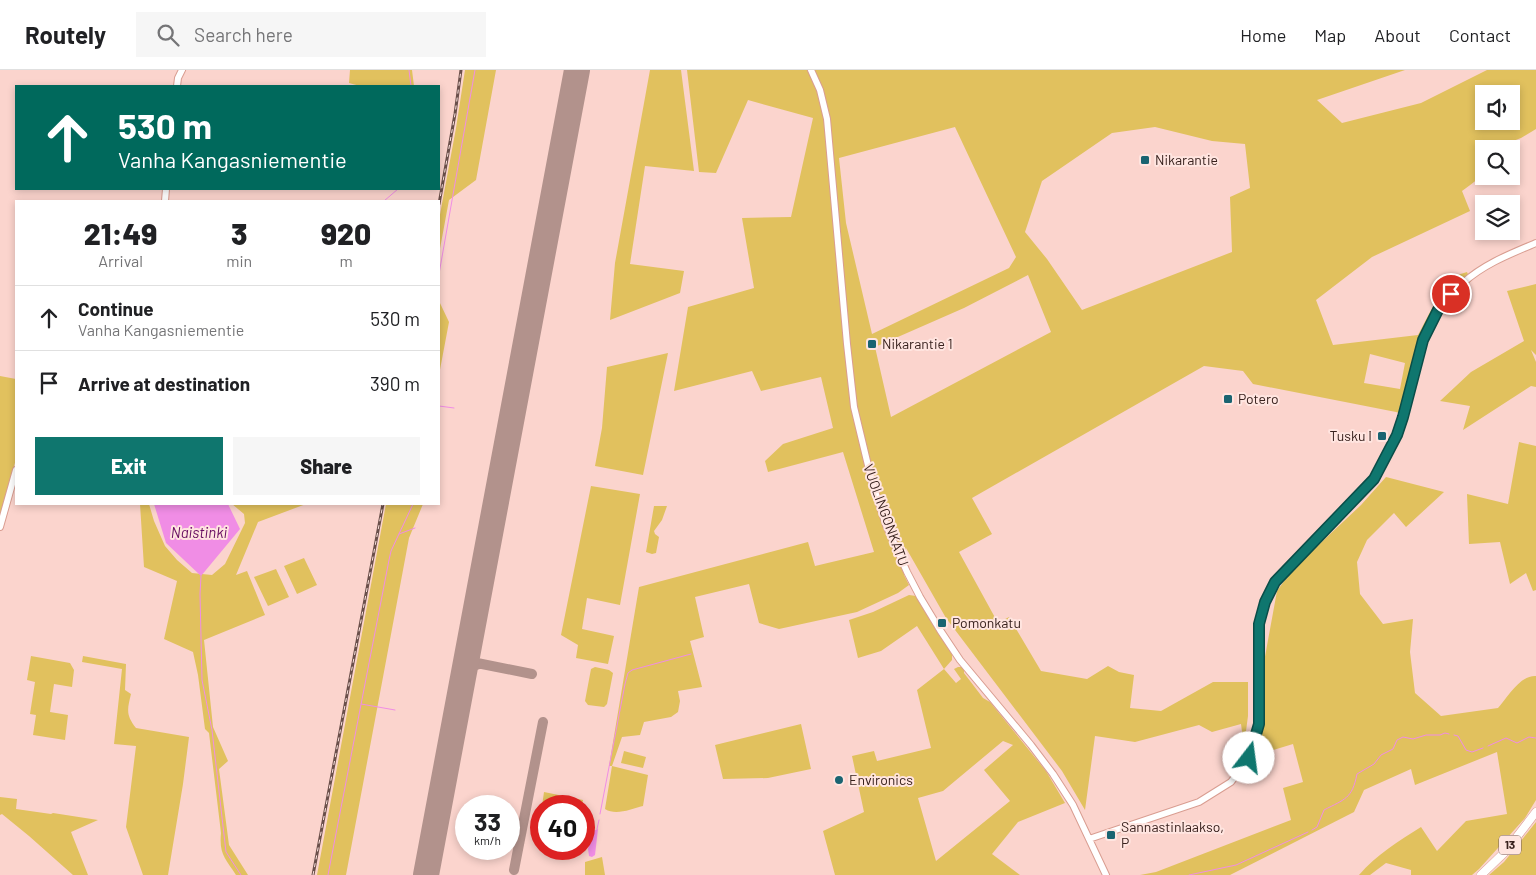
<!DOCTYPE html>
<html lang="en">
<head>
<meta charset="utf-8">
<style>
  :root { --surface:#fff; --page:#f6f6f6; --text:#202124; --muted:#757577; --line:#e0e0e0; --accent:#0f766e }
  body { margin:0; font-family:Barlow,sans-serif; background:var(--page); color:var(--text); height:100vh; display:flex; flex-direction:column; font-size:19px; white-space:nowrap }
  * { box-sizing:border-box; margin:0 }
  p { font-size:16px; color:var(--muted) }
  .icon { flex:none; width:28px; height:28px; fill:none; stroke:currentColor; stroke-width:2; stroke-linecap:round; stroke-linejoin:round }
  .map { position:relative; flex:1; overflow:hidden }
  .details { position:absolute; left:15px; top:130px; width:425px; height:305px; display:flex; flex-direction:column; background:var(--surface); border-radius:0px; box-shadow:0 2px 8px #0003 }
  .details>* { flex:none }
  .top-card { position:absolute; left:15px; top:15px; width:425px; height:105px; border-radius:0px; box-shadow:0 2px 8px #0003; background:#00695c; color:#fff; overflow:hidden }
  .buttons { position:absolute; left:1475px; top:15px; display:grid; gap:10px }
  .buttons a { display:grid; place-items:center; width:45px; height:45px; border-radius:0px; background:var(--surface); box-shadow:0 2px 8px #0003; font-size:25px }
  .speed { position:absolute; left:455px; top:725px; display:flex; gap:10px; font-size:25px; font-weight:700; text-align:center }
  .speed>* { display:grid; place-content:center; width:65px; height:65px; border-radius:50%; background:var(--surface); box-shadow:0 2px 8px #0003; line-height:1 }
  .speed small { font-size:12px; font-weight:400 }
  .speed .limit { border:8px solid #d22; background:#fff; color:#111 }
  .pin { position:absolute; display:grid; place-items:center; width:42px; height:42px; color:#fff; margin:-21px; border:2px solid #fff; border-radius:50%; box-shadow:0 1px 5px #0007 }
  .me { position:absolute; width:55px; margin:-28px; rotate:15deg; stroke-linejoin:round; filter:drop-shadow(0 0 4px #0008) }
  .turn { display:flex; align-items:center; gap:18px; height:105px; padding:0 20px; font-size:22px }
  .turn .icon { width:65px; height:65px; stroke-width:2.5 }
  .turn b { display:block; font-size:35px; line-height:42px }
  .eta { display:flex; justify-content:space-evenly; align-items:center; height:85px; text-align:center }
  .eta b { font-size:30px; font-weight:800; line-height:35px }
  .action { display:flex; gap:10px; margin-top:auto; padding:10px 20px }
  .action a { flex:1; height:58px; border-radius:0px; background:var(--accent); color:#fff; font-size:20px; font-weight:800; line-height:58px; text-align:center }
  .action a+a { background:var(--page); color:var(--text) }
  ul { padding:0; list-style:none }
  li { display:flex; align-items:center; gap:15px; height:65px; padding:0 20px; border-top:1px solid var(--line) }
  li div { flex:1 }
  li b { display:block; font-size:19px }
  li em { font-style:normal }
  header { display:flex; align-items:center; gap:30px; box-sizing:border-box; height:70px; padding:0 25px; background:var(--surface); border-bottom:1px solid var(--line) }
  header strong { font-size:24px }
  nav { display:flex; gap:28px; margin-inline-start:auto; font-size:18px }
  .search { width:350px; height:45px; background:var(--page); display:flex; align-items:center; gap:12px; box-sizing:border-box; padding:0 18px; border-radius:0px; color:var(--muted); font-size:19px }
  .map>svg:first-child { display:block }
  .green { fill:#e1c15e; fill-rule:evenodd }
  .water { fill:#f08de5 }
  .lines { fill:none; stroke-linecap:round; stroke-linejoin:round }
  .stream { stroke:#f08de5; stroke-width:1 }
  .taxiway { stroke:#b2928c; stroke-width:10 }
  .runway { stroke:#b2928c; stroke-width:26 }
  .secondary-casing { stroke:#d99d91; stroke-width:8 }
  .highway-casing { stroke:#d99d91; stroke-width:9 }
  .secondary { stroke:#fff; stroke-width:6 }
  .highway { stroke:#fff; stroke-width:8 }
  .rail-casing { stroke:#6a4f4a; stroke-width:3 }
  .rail { stroke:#ffe5e0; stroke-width:1; stroke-dasharray:4; stroke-linecap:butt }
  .route-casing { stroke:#0a4d48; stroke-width:12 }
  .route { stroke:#0f766e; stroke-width:9 }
  .poi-dot { fill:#1a6471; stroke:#ffe5e0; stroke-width:2 }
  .labels { text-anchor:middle; stroke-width:4; stroke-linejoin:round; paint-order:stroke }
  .shield { fill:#ffe5e0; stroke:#745c58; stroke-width:1 }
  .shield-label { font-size:12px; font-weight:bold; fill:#38211d }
  .poi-label { font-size:14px; fill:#38211d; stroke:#ffe5e0; text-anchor:start }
  .street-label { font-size:14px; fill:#38211d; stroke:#ffe5e0 }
  .water-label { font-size:15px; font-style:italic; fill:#670d61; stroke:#ffe5e0 }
</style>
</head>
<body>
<header>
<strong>Routely</strong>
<div class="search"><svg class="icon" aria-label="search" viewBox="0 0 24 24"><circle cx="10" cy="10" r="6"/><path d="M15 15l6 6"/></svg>Search here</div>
<nav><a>Home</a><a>Map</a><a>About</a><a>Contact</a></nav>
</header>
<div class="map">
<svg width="1536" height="805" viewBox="0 0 1536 805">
  <rect width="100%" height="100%" fill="#fbd4cd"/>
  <path class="green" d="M350,0h62l2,16h-54l-11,-3z
    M465,0h31l-20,110 -27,20 -10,54v-34l17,-92z
    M650,0h31l13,101 -49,-5 -15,98 54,7 -4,22 -70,27 5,-57z
    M687,0h718l-88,30 25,23 79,-20 66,-33h49v59l-15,9 -13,5 -6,6h-18c0,27 0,26 -22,42l8,20 -98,46 -56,43 17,45 85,-10 13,-25 20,-33 16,-5 4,9 -26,27 -16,30 -21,78 -12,-4 -143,-28 -10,-13 -39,-5 -232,132 20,36 -33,18 39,71 11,-6 32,54 46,8 21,-13 11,6 15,3 -4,33 31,3 52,-29h35v34l-4,30 -3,-22 -29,8 -13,-7 -64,17 -40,-6 -10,74 -23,-39 -116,-153 -40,-70 -2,27 5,10 -11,8 -41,19 -78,17 -20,-6 -10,-39 -54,13 9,40 -14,4 12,46 -24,4 2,10 -2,11 -7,5 -27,5 -4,13 -18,2 -10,29 36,9 -5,31c-12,3 -27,10 -38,3l7,-43h-3l30,-179 169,-45 7,24 59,-14 -31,-100 -75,20 -3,-11 18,-17 50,-16 -12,-51 -60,14 -9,-20 -78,20 14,-84 66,-19 -12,-70 49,-1 22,-99 -65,-18 -32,73 -17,-1zM1484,24h27v27h-27zM955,57l61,130 -7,11 -137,66 -26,-111 -7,-65zM1155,57l57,14 33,3 5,44 -20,9 2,55 -150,58 -35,-51 -22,-27 17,-51 70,-48zM1028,205l23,57 -160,85 -16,-70 89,-39zM1370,284l35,9 -5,26 -36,-6z
    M1536,214v71l-5,-5 5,12v25l-5,-1 -68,44 7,-24 -30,-5 31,-29 53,-31 -17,-50z
    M439,231l10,21 -10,53z
    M668,283l-25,122 -48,-9 7,-38 5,-61z
    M0,306l16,3v80l-16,59z
    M1519,372l17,4v144l-3,1 -7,-18 -16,11 -10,-42 -31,2 -2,-50 41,10z
    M1386,407l58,15 -38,35 -12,-14 -27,27 -10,22 3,32 23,30 30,-5 -3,33 5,41 26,23 57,-8c10,-11 22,-33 38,-32v124l-11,18 -46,51 -7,6h-61v-5l-25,-7 -16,12h-11c17,-20 40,-34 62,-48l16,24 29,-30 41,-7 -10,-62 -82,33 -4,-16 -47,21 -10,22 -124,63h-90l16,-3 135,-52 -8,-32 20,-6 -10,-38 -36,11 -3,-2 9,-24 1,-67 13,-71 15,-21 69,-65z
    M591,416l49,8 -20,111 -33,-7 -5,31 32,7 -6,28 -32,-6 2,-13 -17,-10z
    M140,434h9l5,17 11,25 12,14 15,13 20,2 13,-11 20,-41 -1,-9 -12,-10h74l-48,18 -22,53 11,-4 18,44 -61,25 9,87 15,34 -9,8 10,76 19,30h-12c-11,-17 -17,-21 -15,-42l-12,-100 -4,-4 -7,-54 -5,-23 -29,-13 13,-58 -33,-14z
    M386,434h37l-14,34 -63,337h-29z
    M654,436h13l-5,14 -8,11 1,3 4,3 -3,16 -4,1 -6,-2z
    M304,488l13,27 -20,9 -13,-28z
    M276,499l13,28 -21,9 -14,-29z
    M909,525l7,1 36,58v6l-8,9 12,14 5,-4 -7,-10 4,-2h4l2,2v4l19,25 7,4 56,69 19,32 -47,19 -26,32 28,21h-185l-12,-44 41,-19 -12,-56 22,-5 3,10 54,-13 -14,-58 27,-21 -27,-43 -36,25 -23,7 -9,-38 24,-8zM1003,671l10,4 -29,25 26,31 -74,60 -18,-63 25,-7z
    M31,586l39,7 4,7 -2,17 -18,-3 -4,28 18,3 -3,25 -32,-5 3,-20 -6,-1 5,-32 -8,-2z
    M83,586l43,8 -1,26 6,4c-4,16 -5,21 5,34l53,9 -6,47 -15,91h-25l-17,-48 10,-81 -22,-2 8,-75 -40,-7z
    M595,597l14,3 4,3 -6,31 -3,3 -16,-2 -3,-4 6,-32z
    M801,654l10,45 -43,9 -45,1 -8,-34z
    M624,681l22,6 -3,11 -22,-5z
    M544,722l39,8 -1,6h-40z
    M0,727l17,2 -1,10 35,5 2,-1 45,7 -27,12 17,43h-15l-44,-39 -27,-22 -2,1z
    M1536,752v53h-47l15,-13z
    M602,787l3,18h-20v-13z"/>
  <path class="water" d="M154,434h74l12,25 -39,47 -35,-33z
    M598,759l-3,26 -3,2 -3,-1 -1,-7 5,-18z"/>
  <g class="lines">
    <path class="stream" d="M409,0l2,16
      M384,131l14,-12
      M439,204l36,-204
      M439,336l15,2
      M399,464l16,-6
      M201,506l-1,18 2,86 10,50 14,122 15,23
      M361,634l34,6
      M1454,665l4,1 8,14 6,2 11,-4
      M1488,676l18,-8 11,5 12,-6 7,1
      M600,744l25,-130 3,-11 4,-3 59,-16
      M597,759l2,-9
      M1312,760l5,-3 7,-17c21,-11 28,-11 33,-36l17,-10 7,-9 12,-6 4,-9 6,-3 10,2 13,-4h14l5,-2 4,1
      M328,805l61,-315 2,-9 22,-47
      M1189,805l47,-10 72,-33"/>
    <path class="taxiway" d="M469,577l3,11 5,5 55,11
      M464,605l6,-8 9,-3
      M514,800l29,-148"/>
    <path class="runway" d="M426,805l151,-805"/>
    <g class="secondary-casing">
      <path id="secondary" d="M811,0l9,20 7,29 20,225 7,63 18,75 14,43 21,47 13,25 20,33 20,30 71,85 22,29 20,31 33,70
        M177,16l1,-8 4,-8
        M165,131l1,-12
        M0,457l16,-57
        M1089,769l110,-37 32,-20 18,-24 10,-34v-100l6,-22 10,-20c21,-22 42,-44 63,-66 12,-12 27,-24 37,-38 12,-19 22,-41 29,-62 13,-48 18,-99 59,-133 21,-19 47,-29 73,-40"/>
    </g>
    <g class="highway-casing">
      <path id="highway" d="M1481,805l25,-24 30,-39"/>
    </g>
    <use href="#secondary" class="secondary"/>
    <use href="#highway" class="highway"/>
    <g class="rail-casing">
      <path id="rail" d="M439,134l16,-90 6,-44
        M313,805l70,-371"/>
    </g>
    <use href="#rail" class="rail"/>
  </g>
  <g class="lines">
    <g class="route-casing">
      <path id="route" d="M1249,688l10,-34v-100l6,-22 10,-20 99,-103 23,-44 6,-18 20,-77 15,-30 13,-16"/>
    </g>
    <use href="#route" class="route"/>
  </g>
  <g class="poi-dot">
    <rect x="1140" y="85" width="10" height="10" rx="2.5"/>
    <rect x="867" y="269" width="10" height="10" rx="2.5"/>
    <rect x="1223" y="324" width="10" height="10" rx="2.5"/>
    <rect x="1377" y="361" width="10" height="10" rx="2.5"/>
    <rect x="937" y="548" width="10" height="10" rx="2.5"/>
    <circle cx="839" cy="710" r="5"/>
    <rect x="1106" y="760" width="10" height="10" rx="2.5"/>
  </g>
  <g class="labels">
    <rect class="shield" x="1499" y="765.5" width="22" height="19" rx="4"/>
    <g class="shield-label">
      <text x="1510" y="779">13</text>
    </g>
    <g class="poi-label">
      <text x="1155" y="95">Nikarantie</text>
      <text x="882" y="279">Nikarantie 1</text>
      <text x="1238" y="334">Potero</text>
      <text x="1372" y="371" text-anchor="end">Tusku I</text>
      <text x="952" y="558">Pomonkatu</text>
      <text x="849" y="715">Environics</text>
      <text x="1121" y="762">Sannastinlaakso,<tspan x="1121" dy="16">P</tspan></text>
    </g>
    <g class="street-label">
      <text transform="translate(886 445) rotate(70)" y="5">VUOLINGONKATU</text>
    </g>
    <g class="water-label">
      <text x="199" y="468">Naistinki</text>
    </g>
  </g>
</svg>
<div class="buttons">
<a><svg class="icon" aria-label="sound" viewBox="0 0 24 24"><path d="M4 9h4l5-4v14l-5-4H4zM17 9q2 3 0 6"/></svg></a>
<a><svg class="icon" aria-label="search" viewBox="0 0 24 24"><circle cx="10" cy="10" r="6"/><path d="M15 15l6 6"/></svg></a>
<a><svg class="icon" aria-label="layers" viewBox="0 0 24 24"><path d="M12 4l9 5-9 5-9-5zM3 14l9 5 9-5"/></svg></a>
</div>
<div class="speed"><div>33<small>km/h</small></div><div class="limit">40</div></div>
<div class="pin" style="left:1451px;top:224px;background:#d93025"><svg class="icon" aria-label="arrive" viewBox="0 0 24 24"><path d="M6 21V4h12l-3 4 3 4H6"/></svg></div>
<svg class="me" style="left:1249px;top:688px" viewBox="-20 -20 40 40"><circle r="19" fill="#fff"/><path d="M0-13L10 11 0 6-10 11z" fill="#0f766e"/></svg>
<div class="top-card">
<div class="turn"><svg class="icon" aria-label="ahead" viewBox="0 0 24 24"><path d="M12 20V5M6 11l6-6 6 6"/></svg><div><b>530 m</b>Vanha Kangasniementie</div></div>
</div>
<section class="details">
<div class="eta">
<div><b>21:49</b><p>Arrival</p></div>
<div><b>3</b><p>min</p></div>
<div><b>920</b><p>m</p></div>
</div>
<ul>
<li><svg class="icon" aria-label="ahead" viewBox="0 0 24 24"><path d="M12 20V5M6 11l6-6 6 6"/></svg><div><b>Continue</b><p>Vanha Kangasniementie</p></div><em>530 m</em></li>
<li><svg class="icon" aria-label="arrive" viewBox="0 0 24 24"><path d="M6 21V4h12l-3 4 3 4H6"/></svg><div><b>Arrive at destination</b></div><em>390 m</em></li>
</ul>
<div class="action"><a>Exit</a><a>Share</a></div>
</section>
</div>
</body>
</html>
